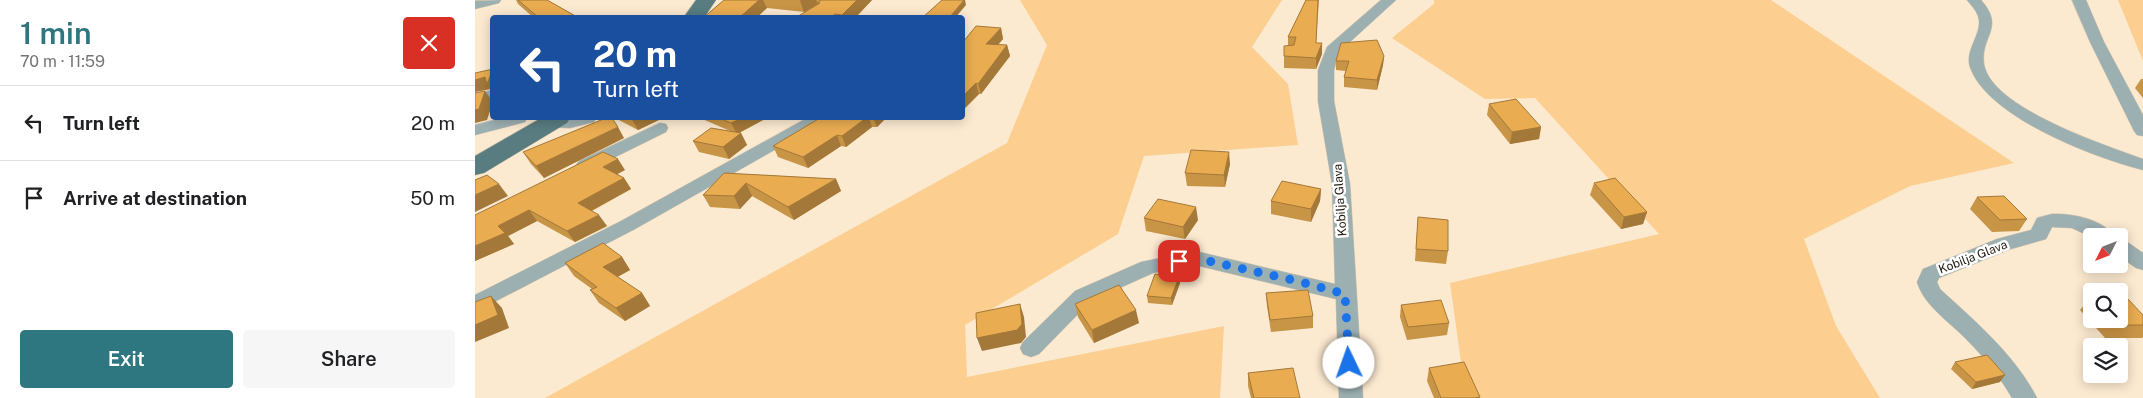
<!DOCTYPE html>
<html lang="en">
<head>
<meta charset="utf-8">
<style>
  :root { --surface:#fff; --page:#f6f6f6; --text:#202124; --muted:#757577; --line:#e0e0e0; --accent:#2f7780 }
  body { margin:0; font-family:"Public Sans",sans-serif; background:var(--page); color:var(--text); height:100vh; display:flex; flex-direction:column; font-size:19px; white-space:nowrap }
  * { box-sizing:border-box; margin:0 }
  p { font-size:16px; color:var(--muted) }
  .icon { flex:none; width:28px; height:28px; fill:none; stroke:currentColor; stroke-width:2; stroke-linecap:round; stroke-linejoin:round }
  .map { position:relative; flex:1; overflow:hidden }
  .sheet { display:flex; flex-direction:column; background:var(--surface); width:475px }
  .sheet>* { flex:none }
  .hud { position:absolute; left:15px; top:15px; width:475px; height:105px; border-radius:5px; box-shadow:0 2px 12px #0003; background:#1a4fa0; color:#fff; overflow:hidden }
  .needle { width:32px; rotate:228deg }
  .buttons { position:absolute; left:1608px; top:228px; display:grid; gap:10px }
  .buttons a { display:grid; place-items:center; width:45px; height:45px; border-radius:5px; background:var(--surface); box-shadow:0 2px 12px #0003; font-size:25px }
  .pin { position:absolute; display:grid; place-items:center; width:42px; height:42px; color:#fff; margin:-21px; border-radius:10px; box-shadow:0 2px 8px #0006 }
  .me { position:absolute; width:55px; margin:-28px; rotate:357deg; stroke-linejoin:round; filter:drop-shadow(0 0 4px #0008) }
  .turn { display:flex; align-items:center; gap:18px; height:105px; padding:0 20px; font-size:22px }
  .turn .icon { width:65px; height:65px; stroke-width:2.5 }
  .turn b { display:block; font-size:35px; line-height:42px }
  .round { display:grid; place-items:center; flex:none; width:52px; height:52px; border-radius:5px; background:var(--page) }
  .overview { display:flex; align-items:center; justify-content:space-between; height:85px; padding:0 20px }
  h1 { font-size:30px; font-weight:600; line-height:38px; color:var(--accent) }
  .cta { display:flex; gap:10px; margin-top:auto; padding:10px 20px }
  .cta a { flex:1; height:58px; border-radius:5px; background:var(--accent); color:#fff; font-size:20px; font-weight:600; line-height:58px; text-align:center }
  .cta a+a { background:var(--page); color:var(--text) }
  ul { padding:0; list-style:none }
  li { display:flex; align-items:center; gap:15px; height:75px; padding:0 20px; border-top:1px solid var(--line) }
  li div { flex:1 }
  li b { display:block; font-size:19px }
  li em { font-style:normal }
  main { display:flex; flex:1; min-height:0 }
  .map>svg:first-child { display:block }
  .green { fill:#fcce8f }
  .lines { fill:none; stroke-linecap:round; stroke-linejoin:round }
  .minor-casing { stroke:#d4c4ad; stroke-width:1 }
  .primary-casing { stroke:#d4c4ad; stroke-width:1 }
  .minor { fill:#9cafb1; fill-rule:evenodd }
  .primary { fill:#587c80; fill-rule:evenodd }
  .wall { fill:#c89446 }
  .shaded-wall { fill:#a37839 }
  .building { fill:#e9ac51; stroke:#a37839 }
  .route { stroke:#1a73e8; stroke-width:9; stroke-dasharray:0 16.2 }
  .labels { text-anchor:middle; stroke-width:5; stroke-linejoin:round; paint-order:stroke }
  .street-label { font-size:12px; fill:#21190e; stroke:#fff }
</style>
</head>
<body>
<main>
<section class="sheet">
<div class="overview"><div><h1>1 min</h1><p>70 m · 11:59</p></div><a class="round" style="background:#d93025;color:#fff"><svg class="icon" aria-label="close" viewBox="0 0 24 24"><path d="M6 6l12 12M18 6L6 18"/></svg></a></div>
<ul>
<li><svg class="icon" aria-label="left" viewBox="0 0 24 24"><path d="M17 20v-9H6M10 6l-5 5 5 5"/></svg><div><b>Turn left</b></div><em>20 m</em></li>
<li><svg class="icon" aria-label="arrive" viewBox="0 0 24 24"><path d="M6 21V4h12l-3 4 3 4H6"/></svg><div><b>Arrive at destination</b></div><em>50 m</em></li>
</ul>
<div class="cta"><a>Exit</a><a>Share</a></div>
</section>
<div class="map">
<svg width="1668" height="398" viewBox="0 0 1668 398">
  <rect width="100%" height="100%" fill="#fbe9d0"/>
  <path class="green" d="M545,0h262l-30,47 36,37 10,61 -154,11 -26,78 -153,91 2,52 257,-51 -4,72h-675l462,-255 40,-98z
    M959,0h337l243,163 -104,23 -106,53 32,87 44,72h-414l-16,-115 209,-49 -124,-136 -50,1 -93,-61 42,-34z
    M1643,0h25v61z"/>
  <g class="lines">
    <g class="minor-casing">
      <path id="minor" d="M26,0l-2,3 -24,6v-8z
        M906,0h15l-57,52 -5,18v31l16,83 13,214h-24l-3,-99 -141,-34 -42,8 -62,28 -52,53 -8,3 -8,-3 -3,-6 3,-6 52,-51 66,-29 54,-11 140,33 -3,-100 -14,-83v-31l9,-23z
        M1492,0h14c25,28 -1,36 3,64 7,44 121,81 159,95v11c-48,-12 -156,-53 -173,-103 -6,-18 14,-34 8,-51 -2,-6 -7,-11 -11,-16z
        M1597,0h14l18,42 39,73v21l-6,-1 -3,-4 -44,-89z
        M18,90v10l-18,4v-10z
        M27,118h25l-2,4 -50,13v-10z
        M76,118h45l-2,4 -24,6 -25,-1 -2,-4 2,-4z
        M332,118h19l-2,4 -189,107 -160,83v-17l146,-74z
        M185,123l6,1 2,4 -2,4 -75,37h-12l-3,-4 3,-4z
        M1577,214c19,-1 51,5 62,22l-23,1 -19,-9 -20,-1 -6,12 -35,10 -72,29 -2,4 3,7c36,33 75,66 97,109h-25c-12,-21 -28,-41 -45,-58 -18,-19 -42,-33 -50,-58l6,-13 74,-30 34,-9 6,-12z
        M1644,239l7,2 17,12v17l-7,-2 -17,-12z"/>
    </g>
    <g class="primary-casing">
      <path id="primary" d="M221,0h20l-12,18h-21z
        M66,118h29l-3,5 -83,50 -9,2v-19z"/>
    </g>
    <use href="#minor" class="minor"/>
    <use href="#primary" class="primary"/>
  </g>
  <path class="wall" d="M41,0h31l32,18h-45l-16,-14z
    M249,0h148l-17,18h-60l22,-13 -13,7 -37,-4 -11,10h-53z
    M831,0h13l-3,43h6v11l-6,15 -32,-1v-22h4v-9z
    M526,28l2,11 -5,6h9l3,11 -29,38h-2l-16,16z
    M909,56l-1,9 -6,25 -33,-3v-10l2,-6 -10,-1v-9z
    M1666,79h2v19l-8,-10z
    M1014,104l52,23 -2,12 -29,5 -23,-29z
    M140,118h48l-25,12z
    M225,118h67l-28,15h2l6,12 -18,14 -30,-7 -6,-11 37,-10z
    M345,118h66l-9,9h-5l-26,20 -5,-1 -33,22 -30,-11 -5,-11z
    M462,118h18l-2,2z
    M149,138l-80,40 -13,-14 -8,-12z
    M755,164l-5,23 -38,-1 -2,-13z
    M150,170l-8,4 7,4 7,11 -39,22 15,15 -32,16 -38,-21 -29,15 6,8 -39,17v-46z
    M249,173l112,6 5,12 -47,29 -42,-24 -12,13 -30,-2 -7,-12z
    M1119,183l53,29 -4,12 -22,5 -31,-34z
    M846,189l-1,12 -9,21 -40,-8v-13z
    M1502,197l50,22 -8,12 -27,1 -22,-23z
    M943,217l30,34 -2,13 -31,-3z
    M669,218l54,2 -13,19 -39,-8z
    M147,257l8,13 -13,7 25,16 8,13 -25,15 -26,-18 -9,-13 2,-1 -18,-13 -9,-13z
    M704,277l1,6 -8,22 -24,-2 -1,-7z
    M791,293l47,23v12l-42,4 -4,-26z
    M1615,298h1v21h28l24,-4v22l-1,1h-37l-25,-28z
    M600,304l64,19 -45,20 -16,-26z
    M926,305l48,18 -2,12 -40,5 -7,-23z
    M1480,362l45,20 -28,7 -21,-20z
    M954,368l51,29 -1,1h-45l-7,-17z
    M773,373l52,25h-49l-3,-12z"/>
  <path class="shaded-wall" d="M284,0h4l4,8 -11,10h-17z
    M326,0h15l2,4 -14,8 -4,-11z
    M382,0h15l-17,18h-12l-1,-3z
    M489,0h1l1,5 -11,13h-6z
    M526,28l2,11 -14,15 -3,-10z
    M847,43v11l-6,15v-11z
    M532,45l3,11 -29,38 -3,-10z
    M909,56l-1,9 -6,25v-10z
    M17,71l1,1v19l-2,-2 -16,3v-12z
    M501,83l3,11 -16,16v-14z
    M10,91l8,11 -6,18 -12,3v-13z
    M156,118h32l-25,12z
    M267,118h25l-30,16 -6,-11z
    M391,118h3l3,9 -26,20 -4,-11z
    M398,118h13l-9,9z
    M143,127l6,11 -80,40 -8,-12z
    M1066,127l-2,12 -29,5 2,-12z
    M266,133l6,12 -18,14 -6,-12z
    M362,135l4,11 -33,22 -5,-11z
    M754,152l1,12 -5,23 -1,-12z
    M143,159l7,11 -15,8 -7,-11z
    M149,178l7,11 -46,25 -7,-11z
    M361,179l5,12 -47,29 -6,-13z
    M271,183l6,13 -12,13 -6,-13z
    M24,184l9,12 -33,16v-17z
    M846,189l-1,12 -9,21v-13z
    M721,207l2,13 -13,19 -2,-12z
    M54,210l8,11 -29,15 6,8 -39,17v-15l23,-20z
    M1172,212l-4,12 -22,5 3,-12z
    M124,215l8,11 -32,16 -8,-11z
    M147,257l8,13 -18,10 -9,-13z
    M704,277l1,6 -8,22 -1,-7z
    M167,293l8,13 -25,15 -9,-13z
    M16,296l11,12 7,20 -34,14v-17z
    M545,304l4,13 2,20 -5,6 -39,8 -5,-13z
    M661,310l3,13 -45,20 -2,-13z
    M1530,375l-5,7 -28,7 4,-7z"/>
  <path class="building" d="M43,0h29l32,18h-41v-1z
    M249,0h35l-20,18h-36z
    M346,0h36l-15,15 -7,-1 -5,4h-35l25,-15h-2z
    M467,0h22l-15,18h-27z
    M831,0h12l-2,43h6l-6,15 -32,-2v-10l10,-1 2,-8h-8z
    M501,26l25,2 -15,16 21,1 -29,39 -2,-1 -13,13v-54z
    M902,40l7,16 -7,24 -33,-3 5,-16h-13l5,-18z
    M18,69v3l-1,-1 -5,13 -2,-7 -10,3v-7z
    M10,91l-6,18 -4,1v-17z
    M1041,99l25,28 -29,5 -23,-28z
    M131,118h6l6,9 -82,39 -13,-14z
    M244,118h23l-11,5z
    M345,118h46l-24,18 -5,-1 -34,22 -30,-11z
    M236,128l30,5 -18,14 -30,-6z
    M716,150l38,2 -5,23 -39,-2z
    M128,152l15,7 -15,8 21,11 -46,25 21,12 -32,16 -38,-21 -31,16 7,7 -30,13v-31z
    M249,173l112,6 -48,28 -42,-24 -12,13 -31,-1z
    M12,175l12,9 -24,11v-15z
    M1140,178l32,34 -23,5 -30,-34z
    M807,181l39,8 -10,20 -40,-8z
    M1529,196l23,23 -27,1 -23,-23z
    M683,199l38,8 -13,20 -39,-9z
    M943,217l30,3v31l-32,-2z
    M128,243l19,14 -19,10 39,26 -26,15 -26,-18 7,-3 -32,-24z
    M680,274l24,3 -8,21 -24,-2z
    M644,285l17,25 -44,20 -17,-26z
    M833,290l5,26 -43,4 -4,-27z
    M16,296l7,19 -23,10v-23z
    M1644,297h7l17,18v10h-27l-6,-6h9z
    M966,300l8,23 -41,4 -7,-22z
    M545,304l2,20 -5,6 -40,8 -1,-25z
    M1512,355l18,20 -29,7 -21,-20z
    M989,362l16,35 -6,1h-33l-12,-30z
    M818,368l7,30h-46l-6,-25z"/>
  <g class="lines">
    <path class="route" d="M704,261l16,-3 102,23 48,13 4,69"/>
  </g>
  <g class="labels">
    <g class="street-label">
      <text transform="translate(865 200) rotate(-94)" y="4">Kobilja Glava</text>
      <text transform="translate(1498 257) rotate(-21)" y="4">Kobilja Glava</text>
    </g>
  </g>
</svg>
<div class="buttons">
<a><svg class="needle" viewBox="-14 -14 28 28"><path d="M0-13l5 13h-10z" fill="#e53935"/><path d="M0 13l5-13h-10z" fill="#757577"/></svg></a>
<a><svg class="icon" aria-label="search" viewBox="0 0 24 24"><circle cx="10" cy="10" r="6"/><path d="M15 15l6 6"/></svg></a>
<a><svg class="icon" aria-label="layers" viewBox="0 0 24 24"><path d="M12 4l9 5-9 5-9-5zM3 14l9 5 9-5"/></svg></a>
</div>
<div class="pin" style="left:704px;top:261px;background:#d93025"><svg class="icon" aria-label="arrive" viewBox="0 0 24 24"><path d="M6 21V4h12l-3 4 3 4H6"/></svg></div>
<svg class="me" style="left:874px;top:363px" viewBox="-20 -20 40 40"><circle r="19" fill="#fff"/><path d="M0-13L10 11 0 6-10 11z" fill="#1a73e8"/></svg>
<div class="hud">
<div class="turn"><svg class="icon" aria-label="left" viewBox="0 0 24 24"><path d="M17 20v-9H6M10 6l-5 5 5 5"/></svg><div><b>20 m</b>Turn left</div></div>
</div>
</div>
</main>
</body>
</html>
